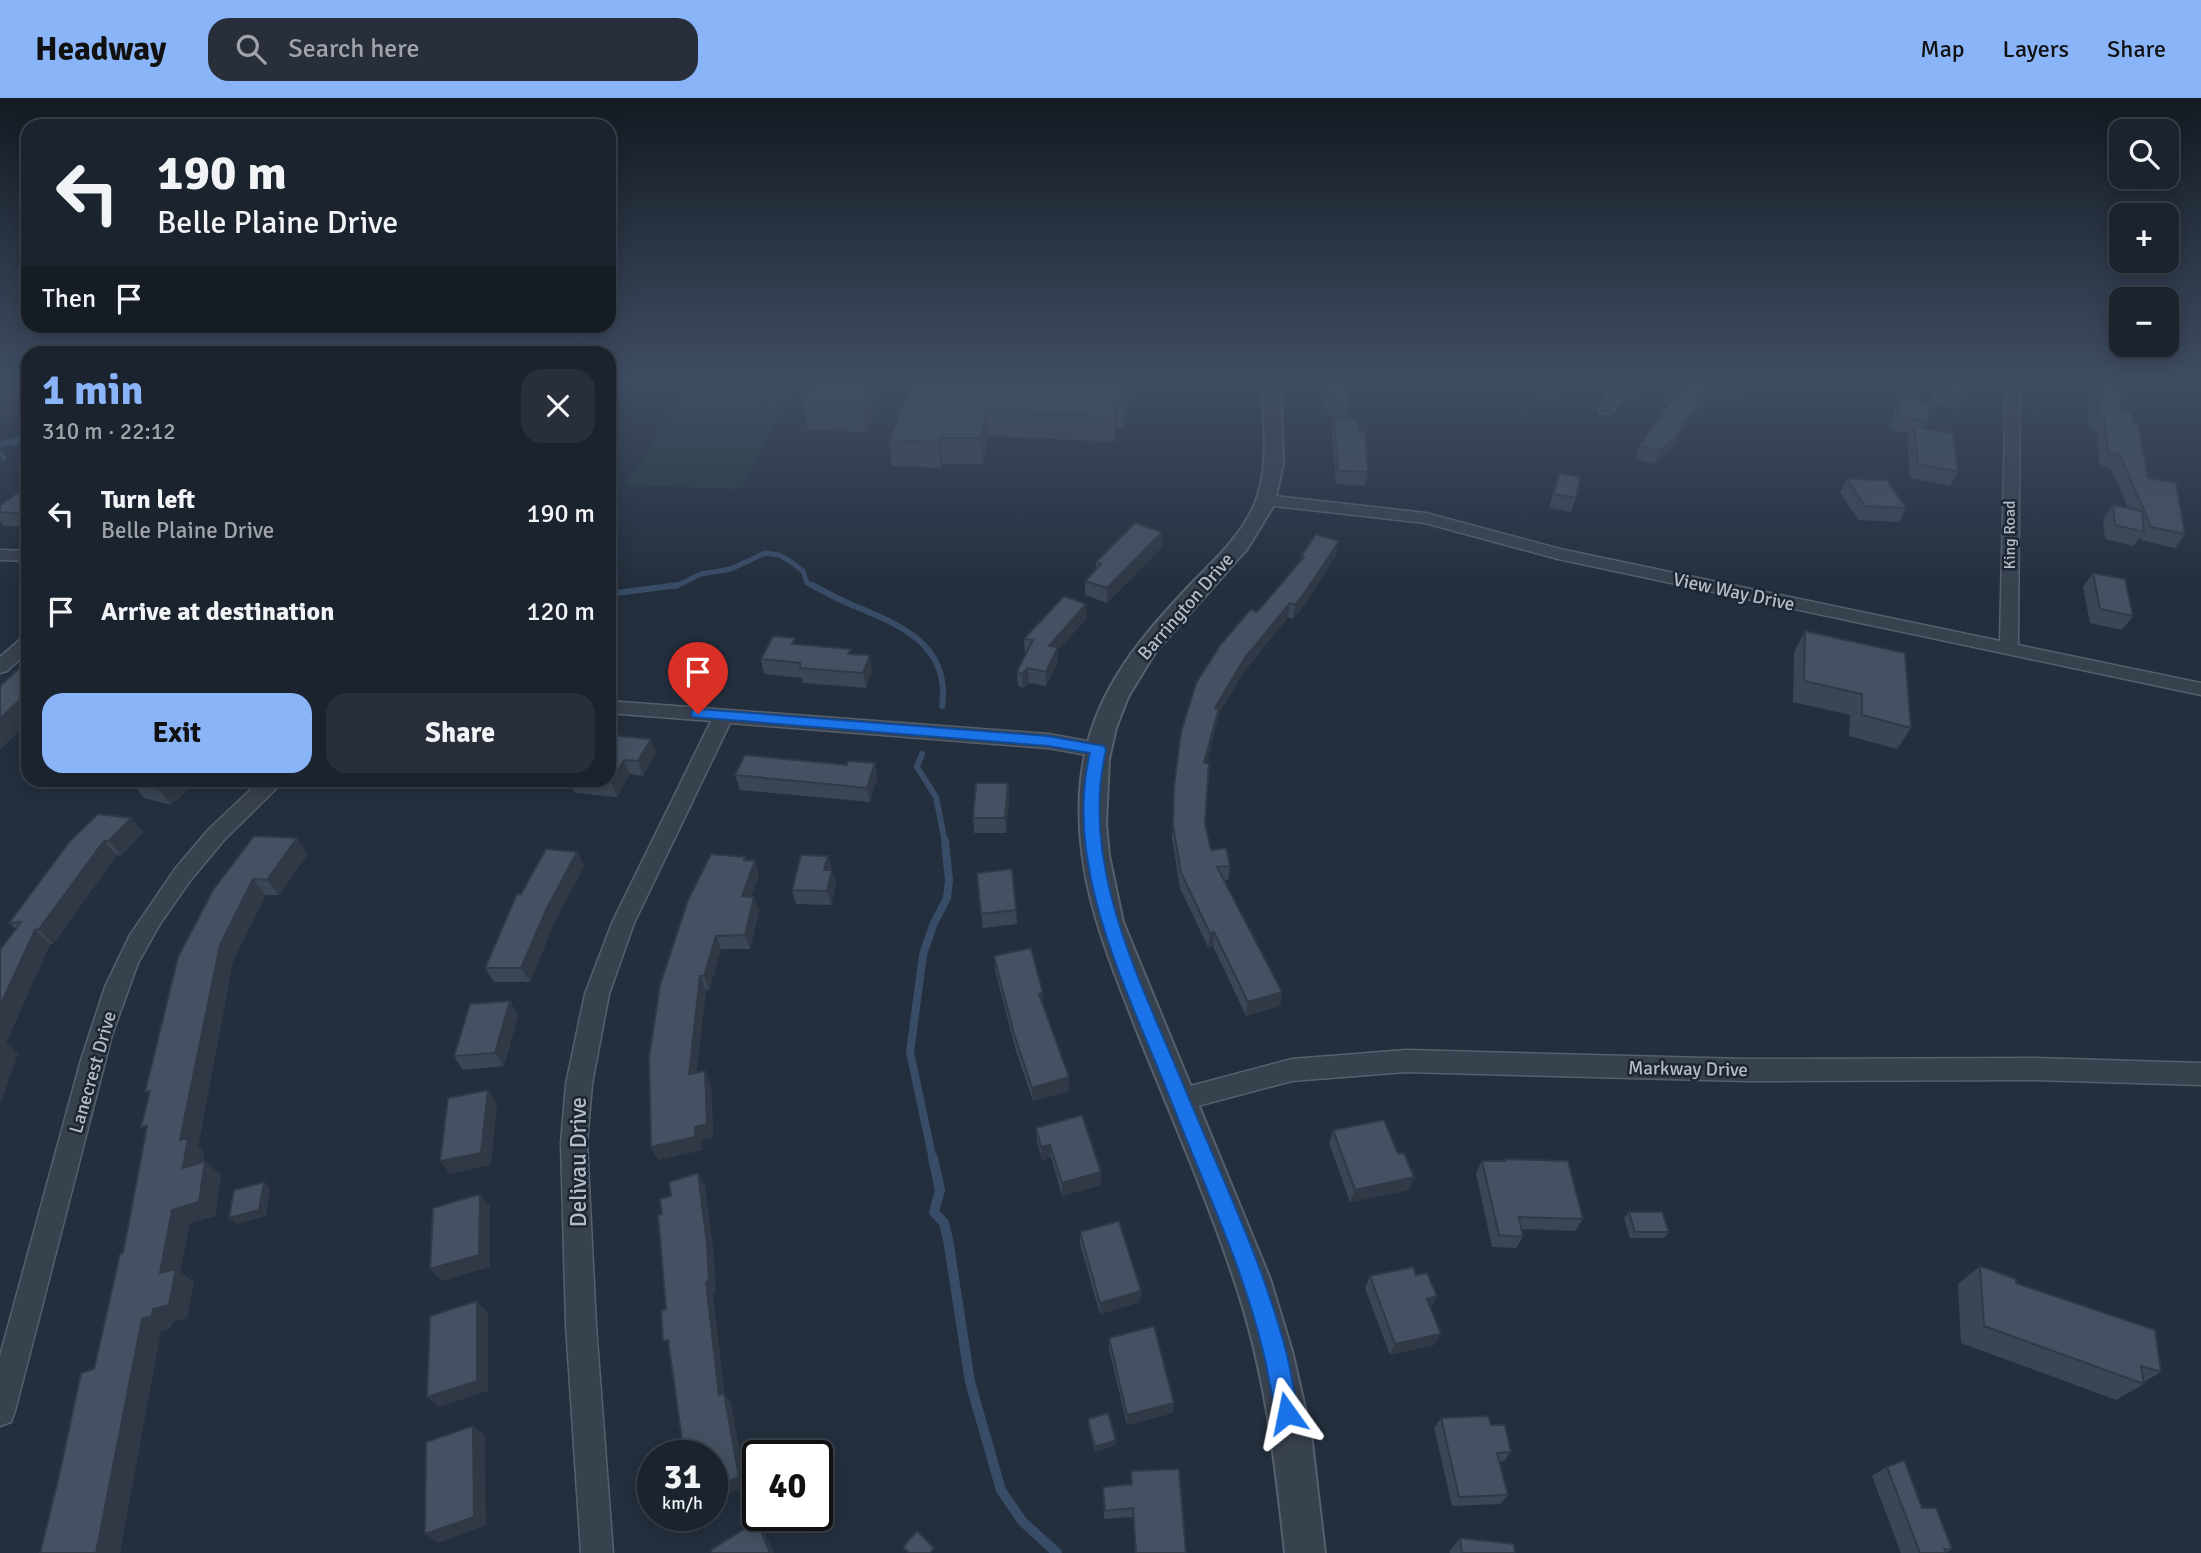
<!DOCTYPE html>
<html lang="en">
<head>
<meta charset="utf-8">
<style>
  :root { --surface:#1b232e; --page:#282f3a; --text:#f1f3f6; --muted:#a0a4aa; --line:#39404a; --accent:#8ab4f8 }
  body { margin:0; font-family:Signika,sans-serif; background:var(--page); color:var(--text); height:100vh; display:flex; flex-direction:column; font-size:26px; white-space:nowrap }
  * { box-sizing:border-box; margin:0 }
  p { font-size:23px; color:var(--muted) }
  .icon { flex:none; width:38px; height:38px; fill:none; stroke:currentColor; stroke-width:2; stroke-linecap:round; stroke-linejoin:round }
  .map { position:relative; flex:1; overflow:hidden }
  .drawer { position:absolute; left:21px; top:248px; width:595px; height:441px; display:flex; flex-direction:column; background:var(--surface); border-radius:21px; box-shadow:0 4px 18px #0003,0 0 0 2px var(--line) }
  .drawer>* { flex:none }
  .top-card { position:absolute; left:21px; top:21px; width:595px; height:214px; border-radius:21px; box-shadow:0 4px 18px #0003,0 0 0 2px var(--line); background:#1b232e; color:var(--text); overflow:hidden }
  .controls { position:absolute; left:2109px; top:21px; display:grid; gap:14px }
  .controls a { display:grid; place-items:center; width:70px; height:70px; border-radius:14px; background:var(--surface); box-shadow:0 4px 18px #0003,0 0 0 2px var(--line); font-size:35px }
  .speed { position:absolute; left:637px; top:1342px; display:flex; gap:14px; font-size:35px; font-weight:700; text-align:center }
  .speed>* { display:grid; place-content:center; width:91px; height:91px; border-radius:50%; background:var(--surface); box-shadow:0 4px 18px #0003,0 0 0 2px var(--line); line-height:1 }
  .speed small { font-size:18px; font-weight:400 }
  .speed .limit { border:4px solid #111; border-radius:10px; background:#fff; color:#111 }
  .pin { position:absolute; display:grid; place-items:center; width:60px; height:60px; color:#fff; margin:-72px -30px; border-radius:50% 50% 50% 0; rotate:-45deg; box-shadow:0 0 7px #0007 }
  .pin .icon { rotate:45deg }
  .me { position:absolute; width:77px; margin:-38px; rotate:348deg; stroke-linejoin:round; filter:drop-shadow(0 0 5px #0008) }
  .turn { display:flex; align-items:center; gap:24px; height:147px; padding:0 21px; font-size:32px }
  .turn .icon { width:91px; height:91px; stroke-width:2.5 }
  .turn b { display:block; font-size:49px; line-height:60px }
  .then { display:flex; align-items:center; height:66px; padding:0 21px; background:#0003; gap:14px; font-size:26px }
  .round { display:grid; place-items:center; flex:none; width:74px; height:74px; border-radius:21px; background:var(--page) }
  .head { display:flex; align-items:center; justify-content:space-between; height:119px; padding:0 21px }
  h1 { font-size:42px; font-weight:700; line-height:52px; color:var(--accent) }
  .primary-button { display:flex; gap:14px; margin-top:auto; padding:14px 21px }
  .primary-button a { flex:1; height:80px; border-radius:21px; background:var(--accent); color:#111; font-size:28px; font-weight:700; line-height:80px; text-align:center }
  .primary-button a+a { background:var(--page); color:var(--text) }
  ul { padding:0; list-style:none }
  li { display:flex; align-items:center; gap:21px; height:98px; padding:0 21px }
  li div { flex:1 }
  li b { display:block; font-size:26px }
  li em { font-style:normal }
  header { display:flex; align-items:center; gap:42px; box-sizing:border-box; height:98px; padding:0 35px; background:var(--accent); color:#111 }
  header strong { font-size:33px }
  nav { display:flex; gap:38px; margin-inline-start:auto; font-size:24px }
  .search { width:490px; height:63px; background:var(--page); display:flex; align-items:center; gap:18px; box-sizing:border-box; padding:0 24px; border-radius:21px; color:var(--muted); font-size:26px }
  .map>svg:first-child { display:block }
  .green { fill:#263c3f }
  .lines { fill:none; stroke-linecap:round; stroke-linejoin:round }
  .stream-far3 { stroke:#394c67; stroke-width:5 }
  .stream-far2 { stroke:#394c67; stroke-width:6 }
  .stream-far1 { stroke:#394c67; stroke-width:8 }
  .stream { stroke:#394c67; stroke-width:10 }
  .minor-casing { stroke:#565f6c; stroke-width:3 }
  .tertiary-casing { stroke:#565f6c; stroke-width:4 }
  .minor { fill:#38414e; fill-rule:evenodd }
  .tertiary { fill:#38414e; fill-rule:evenodd }
  .wall { fill:#3b4654 }
  .shaded-wall { fill:#303945 }
  .building { fill:#455162; stroke:#303945; stroke-width:2 }
  .route { fill:#1a73e8; stroke:#114b97; stroke-width:2 }
  .labels { text-anchor:middle; stroke-width:5; stroke-linejoin:round; paint-order:stroke }
  .far-street-label { font-size:16px; fill:#b4bcc9; stroke:#1d2633 }
  .street-label { font-size:19px; fill:#b4bcc9; stroke:#1d2633 }
  .near-street-label { font-size:23px; fill:#b4bcc9; stroke:#1d2633 }
</style>
</head>
<body>
<header>
<strong>Headway</strong>
<div class="search"><svg class="icon" aria-label="search" viewBox="0 0 24 24"><circle cx="10" cy="10" r="6"/><path d="M15 15l6 6"/></svg>Search here</div>
<nav><a>Map</a><a>Layers</a><a>Share</a></nav>
</header>
<div class="map">
<svg width="2201" height="1455" viewBox="0 0 2201 1455">
  <rect width="100%" height="100%" fill="#242f3e"/>
  <path class="green" d="M693,282l103,1 -55,108 -115,-4z"/>
  <g class="lines">
    <path class="stream-far3" d="M12,345l16,1
      M0,347l28,-9
      M0,354l4,6
      M674,489l27,-13 30,-5 34,-16 14,2 11,6 13,10 4,12 9,4"/>
    <path class="stream-far2" d="M812,487c13,7 26,14 40,20 46,19 99,39 90,101
      M609,496l69,-9
      M922,656l-5,13 19,30 9,45"/>
    <path class="stream-far1" d="M933,1062l-23,-108 13,-97 10,-30 14,-27 2,-17 -4,-40"/>
    <path class="stream" d="M933,1060l7,32 -6,22 10,11 4,16 22,143 31,108 21,31 35,32"/>
    <g class="minor-casing">
      <path id="minor" d="M1638,282h18l-37,21 -8,12h-10l-2,-3 10,-15z
        M2006,282h14l-2,265 183,38v12l-643,-136 -133,-36 -159,-18 -8,-5 8,-5 160,18 134,36 440,92z
        M0,452l28,1v10l-28,-1z
        M28,538v16l-21,19 -7,2v-16l22,-19z
        M609,603l439,33 50,9 7,2 3,5 -3,5 -7,2 -50,-9 -318,-25 -96,200 -25,71 -17,90 -5,59 9,182 17,228h-32l-15,-228 -5,-182 5,-59 19,-90 27,-71 99,-202 -102,-8z
        M261,682h24l-61,60 -34,41 -30,43 -22,39 -26,72 -97,376 -4,11 -11,4v-70l81,-296 24,-73 25,-52 45,-66 34,-40z
        M1406,952l339,9 290,-1 166,5v22l-166,-5 -290,1 -339,-9 -114,9 -113,30 -9,-3 -4,-8 4,-8 9,-3 113,-30z"/>
    </g>
    <g class="tertiary-casing">
      <path id="tertiary" d="M1262,282h18l3,84 -9,41 -27,44 -91,102 -28,46 -12,31 -7,31 -3,64 3,33 14,66 147,357 22,72 19,83 14,119h-40c-10,-94 -20,-184 -51,-274 -28,-84 -64,-166 -97,-248 -31,-81 -62,-150 -57,-239 5,-91 55,-149 115,-212 22,-22 46,-45 59,-74 17,-40 9,-84 8,-126z"/>
    </g>
    <use href="#minor" class="minor"/>
    <use href="#tertiary" class="tertiary"/>
  </g>
  <path class="wall" d="M815,282h71l-20,52 -58,-2 -5,-27z
    M913,282h222l-3,22h-4l-4,26h-7l-3,14 -126,-6 -5,28h-40l-2,4 -49,-2 -3,-26z
    M1322,282h25l2,22 -2,14 -19,-1 -1,-6h-3z
    M1536,282h51l-45,21 -8,-16z
    M1689,282h79l-46,23 -8,-3 -16,7 -27,42 -17,15 -19,-6 5,-13 28,-40 -5,-2 5,-12z
    M1935,282h32l-2,16 -8,13 -26,-5z
    M2088,282h32l1,29 12,14 15,55 37,56 -10,14 -34,-8 -1,-3 -7,9 -28,-7 -2,-20 10,-14 15,3 -17,-40 -11,-3 -4,-35 -7,-1z
    M1901,298l27,26 -3,6 33,44 -8,14 -40,-8 -3,-39 3,-5 -20,-5 4,-19z
    M1334,320l34,54 -3,14 -29,-2 -4,-53z
    M1559,375l17,25 -5,14 -22,-4z
    M1847,381l59,29 -7,14 -41,-2 -18,-28z
    M28,396v33l-24,-1 -4,-5v-15z
    M1162,434v15l-55,56 -22,-8v-14l11,-12v-7z
    M1336,457l-32,51 -11,13 -5,-2 -45,56 -25,42 -1,8 -11,40 -1,61 6,26 19,16 -2,14h-4l58,112 -2,14 -34,10 -33,-70 -5,1 -28,-59 -8,-49 2,-52 83,-175 43,-51 1,-5z
    M2093,475l40,43 -11,14 -32,-7 -7,-36z
    M1087,520l-29,32v11l-12,25 -17,-3 -6,5 -5,-3 -1,-14 9,-18h-1l-1,-14z
    M1805,533l106,97 -14,21 -48,-13 1,-21 -57,-13 1,-50z
    M796,546l56,10 20,16 -6,18 -63,-5 -1,-5 -38,-4 -3,-15z
    M609,637l47,18 -13,23 -13,-2 -13,23 -42,-4 -6,-13h40z
    M875,665l2,15 -7,24 -130,-12 -5,-15z
    M199,682l-28,25 -27,-7 -12,-15z
    M1008,685l1,15 -3,35h-32l-1,-15z
    M131,720l12,14 -22,24 -4,-1 -64,89h-3l-44,99 12,10 -18,52 16,-176 -7,-6z
    M577,754l7,14 -30,57 -24,59h-36l-9,-14 36,-74z
    M308,756l-29,41h-13l-33,66 -35,185 6,6 -1,10 18,13 -6,41 -25,7 -10,49 14,10 -7,36 -15,4 -2,6 -9,3 -67,38 119,-479z
    M828,758l8,28 -5,21 -35,-1 -4,-14z
    M745,759l1,3 9,1 4,14 -8,22 8,14 -9,38h-29l-12,41h-3l-10,83 15,12 2,52 -12,3 1,10 -44,10 -7,-13 -2,-89z
    M977,775l39,37 1,14 -34,4z
    M994,858l50,51h-1l26,70v14l-36,10 -18,-53 -20,-78z
    M518,917l-14,51 -41,4 -9,-14z
    M1036,1030l65,57 -39,11 -11,-39 -9,3 -5,-19z
    M1333,1032l65,24 11,36 -59,12 -21,-59z
    M1505,1061l78,60 -8,12 -54,-2 2,8 -7,11 -24,-1 -16,-74 6,-12h21z
    M1629,1114l40,20 -5,6h-34l-6,-20z
    M1080,1134l61,59 -1,11 -40,12 -20,-70z
    M1980,1168l181,106 -17,10v2l-28,16 -155,-57 -3,-59z
    M1370,1178l61,32 3,37 -44,10 -25,-67z
    M1109,1240l65,65 -1,10 -46,12 -18,-76z
    M1441,1320l50,7 20,27 -7,9 -5,1 9,33 -8,9 -48,2 -18,-78z
    M1088,1321l28,26 -21,7 -7,-28z
    M1887,1369l35,41 30,41 -6,4h-45l-29,-77z
    M1131,1373l55,82h-51l-2,-36 -29,2 -1,-32 28,-3z
    M1460,1440l55,15h-65v-3z"/>
  <path class="shaded-wall" d="M10,282h18v11l-12,24 -16,2v-22z
    M616,282h11l-18,45v-29z
    M872,282h14l-20,52 -4,-26z
    M1128,282v22l-4,26v-25z
    M1132,282h3l-3,22z
    M1563,282h24l-45,21 4,-13z
    M1748,282h20l-46,23 5,-12z
    M1719,289l-5,13 -16,7 -27,42 -17,15 5,-13 44,-56z
    M1117,304v26l-3,14 1,-25z
    M986,312l2,26 -5,28 -2,-26z
    M940,340l3,26 -2,4 -3,-26z
    M1162,434v15l-55,56v-15z
    M1339,443l-3,14 -32,51 -11,13 2,-14z
    M1290,505l-2,14 -45,56 -25,42 -1,8 -14,54 1,-14 11,-55 29,-49z
    M1086,506l1,14 -29,32v11l-12,25v-14l3,-26z
    M870,557l2,15 -6,18 -3,-15z
    M1028,570l1,15 -6,5 -1,-14z
    M28,594v31l-28,27v-31z
    M651,641l5,14 -13,23 -5,-15z
    M624,662l6,14 -13,23 -6,-14z
    M875,665l2,15 -7,24 -3,-14z
    M171,682h28l-28,25 -12,-15z
    M1008,685l1,15 -3,35 -1,-15z
    M131,720l12,14 -22,24 -12,-15z
    M297,740l11,16 -29,41 -12,-15z
    M104,743l13,14 -64,89 -14,-15z
    M577,754l7,14 -30,57 -24,59 -9,-14 26,-60z
    M828,758l4,14h-8z
    M755,763l4,14 -13,35 -4,-14z
    M832,772l4,14 -5,21 -4,-14z
    M253,781l13,16 -33,66 -35,185 6,6 -4,30 -17,-14 -3,-28 40,-195z
    M754,799l5,14 -9,38 -5,-14z
    M35,832l15,14 -44,99 12,10 -18,52v-99z
    M1214,834l-1,14 -5,1 2,-14z
    M716,838l5,13 -12,41 -5,-14z
    M700,878l6,14 -11,97 -6,-13z
    M1282,894l-2,14 -34,10 2,-14z
    M1043,895l1,14 -5,1v-14z
    M510,903l8,14 -14,51 -9,-13z
    M705,973l6,14 2,52 -12,3 1,10 -44,10 -7,-13 44,-20z
    M1069,979v14l-36,10 -1,-13z
    M488,992l9,14 -6,61 -41,9 -10,-13z
    M1050,1047l1,12 -9,3 -1,-13z
    M205,1063l16,14 -6,41 -25,7 -10,49 14,10 -7,36 -15,4 -2,6 -9,3 -41,222h-24l46,-234 11,-10 19,-99z
    M1101,1074v13l-39,11v-13z
    M698,1075l7,12 9,71 2,37 -3,1 13,111 -7,-10 -13,-113z
    M1414,1079l-5,13 -59,12 5,-12z
    M264,1084l6,6 -4,28 -30,8 -7,-6z
    M480,1096l10,12v61l-48,14 -12,-12z
    M1141,1193l-1,11 -40,12v-11z
    M1437,1198l-6,12 -10,2 6,-11z
    M477,1203l11,12v78l-49,16 -12,-10z
    M1441,1236l-7,11 -44,10 5,-11z
    M724,1295l7,10 15,83 -34,14v-12z
    M1174,1305l-1,10 -46,12v-10z
    M473,1328l12,9 1,90 -48,18 -13,-9z
    M1116,1342v5l-21,7v-5z
    M757,1423l6,7 11,25h-4z"/>
  <path class="building" d="M0,282h10l-8,15h-2z
    M609,282h7l-7,16z
    M815,282h57l-10,26 -59,-3z
    M913,282h215l-4,23 -7,-1 -2,15 -129,-7 -5,28h-41l-2,4 -49,-2z
    M1325,282h22l2,22h-19l-1,-6h-3z
    M1542,282h21l-17,8z
    M1689,282h59l-21,11 -8,-4 -16,8 -27,41 -17,15 -19,-6 36,-51 -8,-3z
    M1940,282h27l-2,16 -27,-5z
    M2097,282h23l1,29 11,2 1,12 5,1 10,54 28,5 9,51 -34,-7 -31,-72 -12,-3 -4,-35 -6,-1z
    M1901,298l29,7 -2,19 -31,-7z
    M1334,320l24,1 2,13h5l3,40 -30,-1z
    M1914,328l39,7 5,39 -40,-8z
    M1559,375l21,4 -4,21 -22,-4z
    M1847,381l40,1 19,28 -41,-2z
    M17,395l11,1v20l-28,-2v-6z
    M2113,407l29,6 2,21 -29,-7z
    M1135,425l27,9 -55,56 -22,-7 16,-17 -5,-2z
    M1316,436l23,7 -33,50 -11,14 -5,-2 -46,56 -29,49h4l-15,55h5l-4,61 6,26 15,-2 4,18 -13,1 65,125 -34,10 -34,-70 -4,1 -29,-60 -8,-48 1,-38 7,-55 15,-49 25,-39 30,-35 6,3 47,-55 -3,-1z
    M2093,475l32,6 8,37 -33,-7z
    M1064,498l22,8 -37,42 9,1 -12,25 -18,-4 -6,6 -5,-3 16,-31 -9,-1z
    M1805,533l100,22 6,75 -49,-13v-21l-58,-13z
    M773,538l22,2 -3,6 59,5 -3,5 22,1 -7,18 -63,-5v-5l-39,-4z
    M28,562v32l-28,27v-33z
    M609,637l42,4 -13,22 -14,-1 -13,23 -26,-3h24z
    M745,657l102,10 1,-4 27,2 -8,25 -132,-13z
    M136,682h35l-12,10 -27,-7z
    M976,685h32l-3,35h-32z
    M98,716l33,4 -22,23h-5l-65,88 -4,1 -35,76v-56l21,-28 -12,1 61,-82z
    M254,738l43,2 -30,42 -14,-1 -33,66 -40,195 8,-2 -5,30 22,-7 -6,41 -27,8 -12,63 16,-4 -7,36 -16,4 -1,7 -10,3 -46,234h-56l19,-77 22,-103 13,-4 26,-115 3,-1 24,-127 -6,1 9,-36 -5,1 33,-135 35,-67z
    M546,751l31,3 -30,56 -26,60h-36l32,-74h4z
    M711,756l34,3 -1,3 11,1 -13,35 12,1 -9,38 -29,1 -12,40h-4l-11,98 16,-3 2,53 -12,3v10l-44,10 -2,-89 11,-73 28,-85z
    M801,757l27,1 -4,14h8l-5,21 -35,-1z
    M1012,771l4,41 -35,4 -4,-41z
    M1031,850l12,45 -4,1 30,83 -37,11 -18,-54 -20,-78z
    M510,903l-15,52 -41,3 16,-52z
    M488,992l-7,63 -41,8 8,-63z
    M1082,1017l19,57 -39,11 -12,-38 -9,2 -5,-19z
    M1384,1022l14,34 6,-1 10,24 -59,13 -22,-60z
    M1505,1061l63,2 15,58 -64,-2 4,20 -24,-2 -17,-74h23z
    M698,1075l9,71 2,37 -3,1 13,113 5,-2 15,84 -27,11v-32h-34l-1,-7 6,-2 -15,-107 -5,1 -2,-30 5,-2 -8,-94 4,-1 -2,-15 11,-3 -2,-14z
    M264,1084l-5,28 -30,8 5,-28z
    M480,1096l-1,61 -49,14 3,-61z
    M1629,1114h33l7,20h-34z
    M1119,1123l22,70 -41,12 -20,-71z
    M1980,1168l36,13v4l139,47 6,42 -20,-6 3,18 -160,-58z
    M1413,1169l3,8 11,-2 10,23 -10,3 14,35 -46,10 -25,-68z
    M477,1203v80l-50,16 3,-81z
    M1154,1228l20,77 -47,12 -18,-77z
    M1108,1315l8,27 -21,7 -7,-28z
    M1488,1318l3,9h14l6,27 -14,1 11,42 -49,2 -18,-79z
    M473,1328l1,91 -49,17 1,-92z
    M1904,1362l18,48h14l16,41h-8l2,4h-26l-33,-86z
    M1179,1371l7,84h-50l-3,-45 -28,3 -2,-24 29,-3 -1,-13z
    M757,1423l13,32h-58l-1,-3z
    M917,1433l17,17 -4,5h-21l-6,-6z
    M1460,1440l54,6 1,9h-53z"/>
  <linearGradient id="sky" x2="0" y2="1"><stop stop-color="#141a22"/><stop offset="0.58" stop-color="#3f4d63"/><stop offset="1" stop-color="#3f4d63" stop-opacity="0"/></linearGradient>
  <rect width="2201" height="486" fill="url(#sky)"/>
  <path class="route" d="M698,611l350,27 56,10 2,4c-28,119 38,237 81,344 35,84 76,169 99,257 5,20 8,42 13,62l-4,8 -8,4 -8,-4 -3,-8c-5,-20 -8,-42 -13,-62 -21,-87 -61,-170 -93,-253 -41,-105 -108,-230 -80,-345l-42,-7 -355,-29 -2,-3 2,-4z"/>
  <g class="labels">
    <g class="far-street-label">
      <text transform="translate(2009 437) rotate(-90)" y="6">King Road</text>
    </g>
    <g class="street-label">
      <text transform="translate(1734 493) rotate(12)" y="7">View Way Drive</text>
      <text transform="translate(1185 508) rotate(-49)" y="7">Barrington Drive</text>
      <text transform="translate(1688 970) rotate(1)" y="7">Markway Drive</text>
      <text transform="translate(92 974) rotate(-74)" y="7">Lanecrest Drive</text>
    </g>
    <g class="near-street-label">
      <text transform="translate(578 1064) rotate(-90)" y="8">Delivau Drive</text>
    </g>
  </g>
</svg>
<div class="controls">
<a><svg class="icon" aria-label="search" viewBox="0 0 24 24"><circle cx="10" cy="10" r="6"/><path d="M15 15l6 6"/></svg></a>
<a>+</a>
<a>−</a>
</div>
<div class="speed"><div>31<small>km/h</small></div><div class="limit">40</div></div>
<div class="pin" style="left:698px;top:616px;background:#d93025"><svg class="icon" aria-label="arrive" viewBox="0 0 24 24"><path d="M6 21V4h12l-3 4 3 4H6"/></svg></div>
<svg class="me" style="left:1287px;top:1315px" viewBox="-20 -20 40 40"><path d="M0-17L14 15 0 8-14 15z" fill="#1a73e8" stroke="#fff" stroke-width="4"/></svg>
<div class="top-card">
<div class="turn"><svg class="icon" aria-label="left" viewBox="0 0 24 24"><path d="M17 20v-9H6M10 6l-5 5 5 5"/></svg><div><b>190 m</b>Belle Plaine Drive</div></div>
<div class="then">Then<svg class="icon" aria-label="arrive" viewBox="0 0 24 24"><path d="M6 21V4h12l-3 4 3 4H6"/></svg></div>
</div>
<section class="drawer">
<div class="head"><div><h1>1 min</h1><p>310 m · 22:12</p></div><a class="round"><svg class="icon" aria-label="close" viewBox="0 0 24 24"><path d="M6 6l12 12M18 6L6 18"/></svg></a></div>
<ul>
<li><svg class="icon" aria-label="left" viewBox="0 0 24 24"><path d="M17 20v-9H6M10 6l-5 5 5 5"/></svg><div><b>Turn left</b><p>Belle Plaine Drive</p></div><em>190 m</em></li>
<li><svg class="icon" aria-label="arrive" viewBox="0 0 24 24"><path d="M6 21V4h12l-3 4 3 4H6"/></svg><div><b>Arrive at destination</b></div><em>120 m</em></li>
</ul>
<div class="primary-button"><a>Exit</a><a>Share</a></div>
</section>
</div>
</body>
</html>
